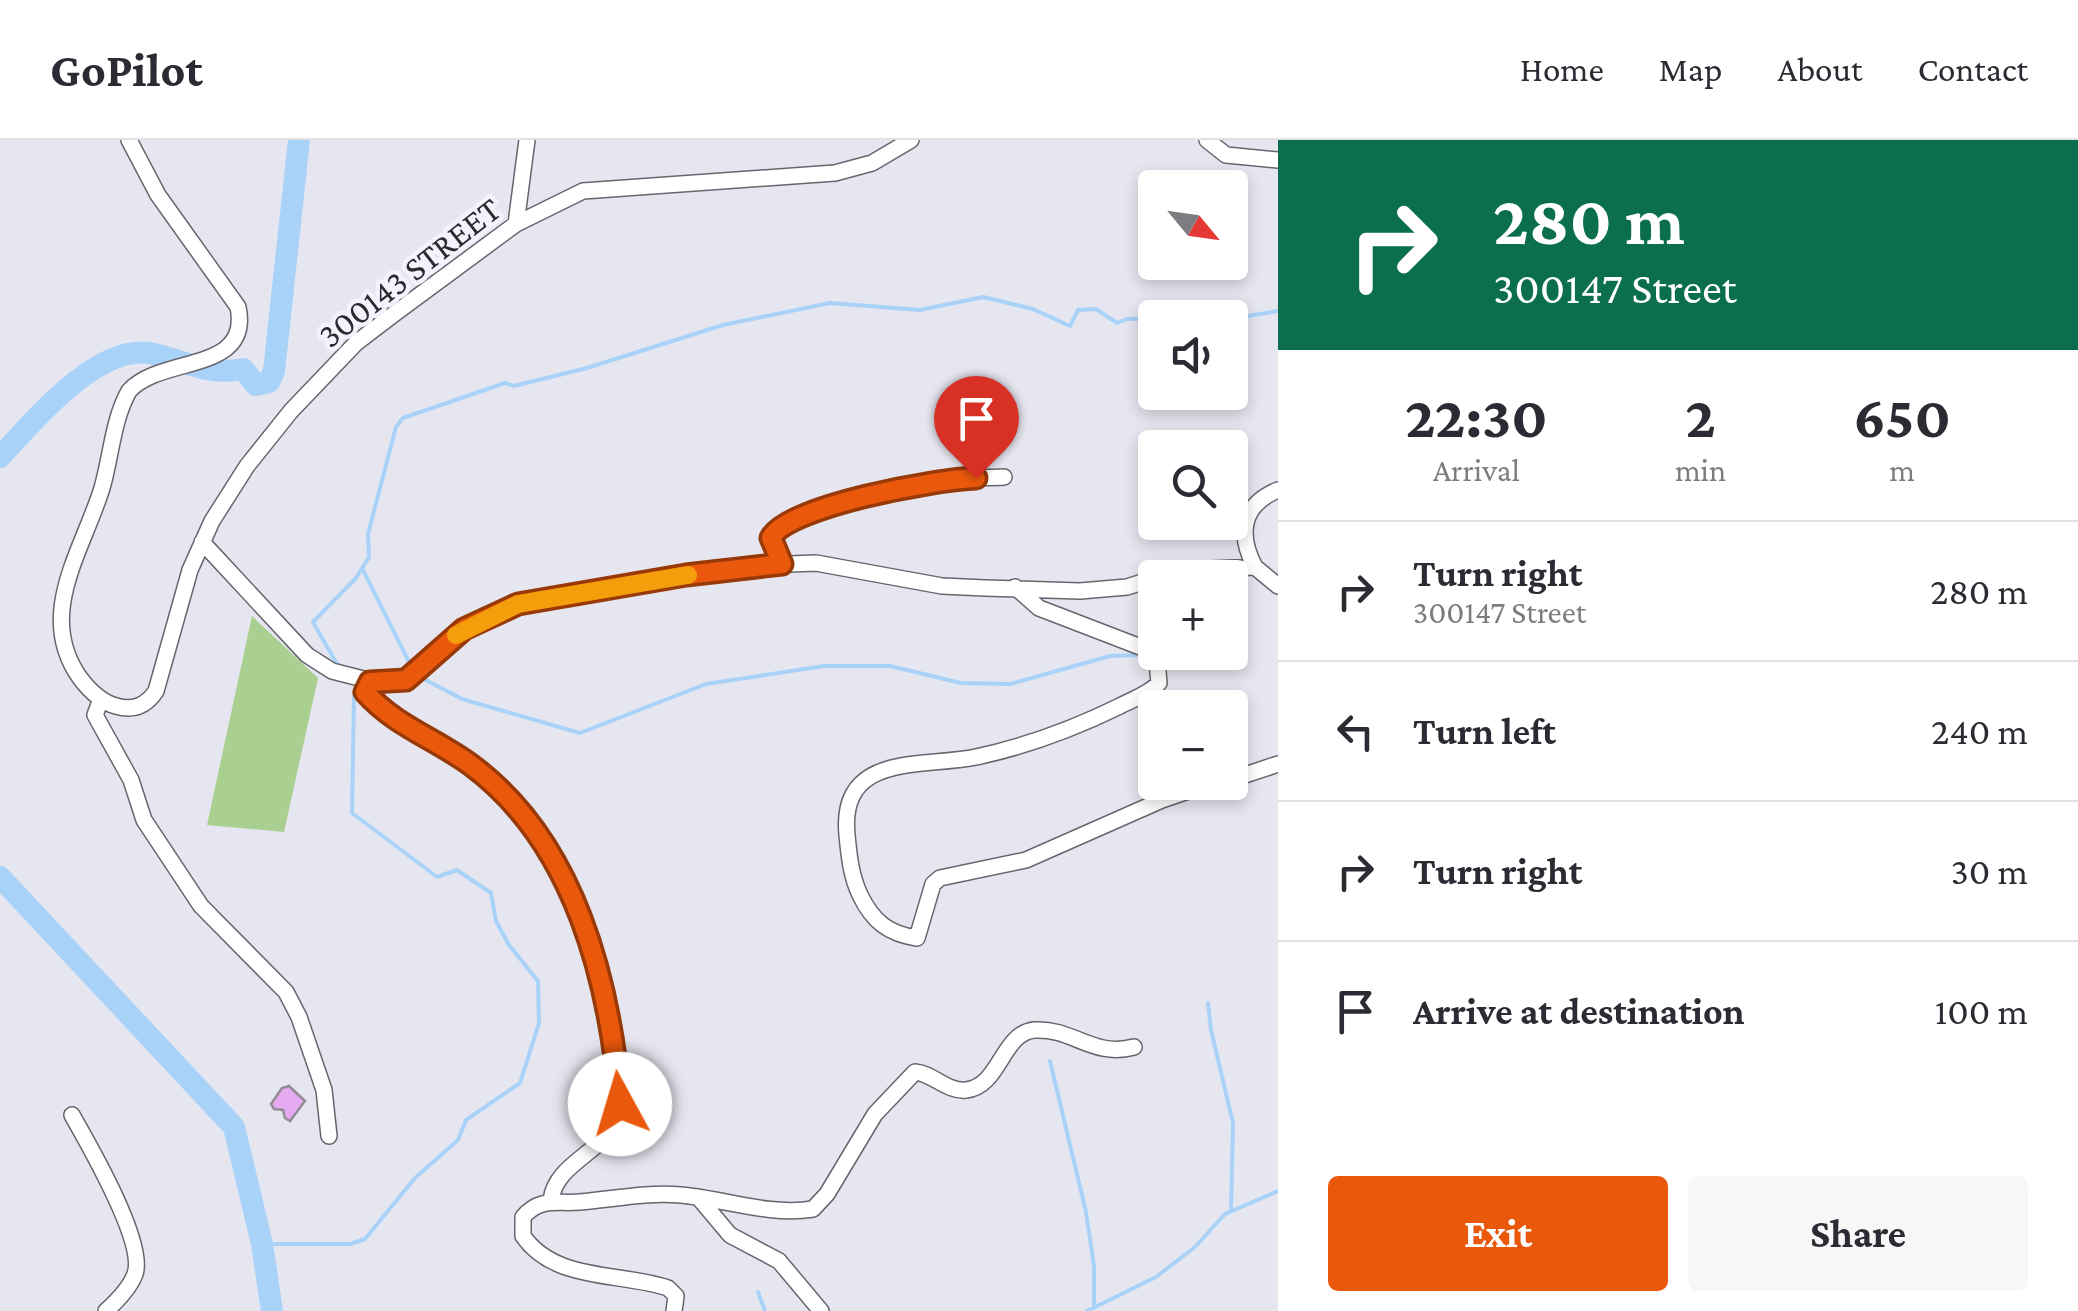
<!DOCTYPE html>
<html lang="en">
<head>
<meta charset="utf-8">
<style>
  :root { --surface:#fff; --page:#f7f7f7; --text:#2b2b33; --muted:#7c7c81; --line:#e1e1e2; --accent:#ea580c }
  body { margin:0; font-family:"Crimson Pro",serif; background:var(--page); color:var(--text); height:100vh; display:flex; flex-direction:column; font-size:38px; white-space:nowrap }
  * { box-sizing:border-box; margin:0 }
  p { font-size:32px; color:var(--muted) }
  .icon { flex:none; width:55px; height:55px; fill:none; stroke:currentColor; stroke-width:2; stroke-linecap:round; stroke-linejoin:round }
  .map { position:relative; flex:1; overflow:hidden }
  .sheet { display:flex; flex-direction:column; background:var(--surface); width:800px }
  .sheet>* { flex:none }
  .banner { background:#0b6e4f; color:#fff; overflow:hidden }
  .needle { width:65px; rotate:119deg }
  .fabs { position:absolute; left:1138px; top:30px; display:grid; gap:20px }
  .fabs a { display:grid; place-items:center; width:110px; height:110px; border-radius:10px; background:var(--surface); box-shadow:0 5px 15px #0003; font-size:50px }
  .pin { position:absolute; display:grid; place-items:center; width:85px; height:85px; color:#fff; margin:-102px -42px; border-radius:50% 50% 50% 0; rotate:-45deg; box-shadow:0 0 10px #0007 }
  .pin .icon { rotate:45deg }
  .me { position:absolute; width:110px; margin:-55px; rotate:354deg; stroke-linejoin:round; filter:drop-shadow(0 0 8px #0008) }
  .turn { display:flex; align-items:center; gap:35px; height:210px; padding:0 50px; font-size:45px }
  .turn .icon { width:130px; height:130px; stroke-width:2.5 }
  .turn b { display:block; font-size:70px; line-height:85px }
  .eta { display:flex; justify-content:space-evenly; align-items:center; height:170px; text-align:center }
  .eta b { font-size:60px; font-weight:700; line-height:70px }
  .primary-button { display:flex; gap:20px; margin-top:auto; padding:20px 50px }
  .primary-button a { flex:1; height:115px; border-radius:10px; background:var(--accent); color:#fff; font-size:40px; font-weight:700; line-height:115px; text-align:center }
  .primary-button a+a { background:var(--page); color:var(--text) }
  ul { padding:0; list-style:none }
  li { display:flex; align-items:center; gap:30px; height:140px; padding:0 50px; border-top:2px solid var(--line) }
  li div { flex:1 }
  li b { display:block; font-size:38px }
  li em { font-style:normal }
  header { display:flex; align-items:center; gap:60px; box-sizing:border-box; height:140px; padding:0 50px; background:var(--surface); border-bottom:2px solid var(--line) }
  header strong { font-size:48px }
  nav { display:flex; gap:55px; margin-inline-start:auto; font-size:35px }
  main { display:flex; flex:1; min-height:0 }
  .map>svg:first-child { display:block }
  .green { fill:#aad091 }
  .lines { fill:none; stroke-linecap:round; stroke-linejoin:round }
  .stream { stroke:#a9d2f9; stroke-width:4 }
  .river { stroke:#a9d2f9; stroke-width:22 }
  .building { fill:#e6aaf2; stroke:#938c94; stroke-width:2.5 }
  .minor-casing { stroke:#66666f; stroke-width:18 }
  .minor { stroke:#fff; stroke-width:15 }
  .route-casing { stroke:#983908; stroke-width:25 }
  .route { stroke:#ea580c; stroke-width:18 }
  .slow { stroke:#f59e0b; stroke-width:18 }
  .labels { text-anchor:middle; stroke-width:9; stroke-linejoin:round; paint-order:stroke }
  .street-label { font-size:35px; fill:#2b2b2f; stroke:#f3f3fe }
</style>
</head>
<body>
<header>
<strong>GoPilot</strong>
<nav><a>Home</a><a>Map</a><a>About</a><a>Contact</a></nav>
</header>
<main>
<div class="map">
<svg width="1278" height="1171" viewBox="0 0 1278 1171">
  <rect width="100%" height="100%" fill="#e6e6f0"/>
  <path class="green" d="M252,476l66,62 -34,154 -77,-7z"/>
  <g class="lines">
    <path class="stream" d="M1230,179l48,-8
      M363,430l49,98
      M1159,516l75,8
      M338,526l-25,-44 43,-44 13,-21 -1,-23 28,-107 7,-9 102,-35 9,3 73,-18 136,-43 107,-22 90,7 63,-13 50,12 37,17 8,-16 18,-1 21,14 10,-4 40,-1
      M424,539l38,20 118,34 126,-49 118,-18h66l71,17 49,1 100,-28 30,-1
      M1208,863l3,27 22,93 -2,88
      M1050,921l36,151 8,54v41
      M262,1104h88l15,-5 50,-61 43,-38 8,-20 54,-37 19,-60 -1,-42 -29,-36 -13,-24 -5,-28 -34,-23 -20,7 -85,-64 2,-119
      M758,1152l7,19
      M1087,1171l69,-34 39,-30 30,-33 53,-23"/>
    <path class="river" d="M0,317c34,-36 99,-116 154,-103 34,8 55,22 89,15l13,16 13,-3 5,-11 25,-231
      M0,737l234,250 28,117 10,67"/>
  </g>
  <path class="building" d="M289,946l16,15 -15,20 -5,-3 -2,-8 -9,-1 -3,-5 11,-16z"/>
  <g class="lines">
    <g class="minor-casing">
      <path id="minor" d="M129,0l29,55 80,112c14,67 -77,48 -109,84 -16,28 -18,66 -27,97 -19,62 -67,127 -22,190 9,12 21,24 36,28 17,5 30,0 40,-15l34,-121 22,-49 35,-55 44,-55 65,-68 38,-29 122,-90 67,-33 252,-18 37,-10 39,-23
        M1207,0l19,15 52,5
        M516,84l11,-84
        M202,402l105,113 25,16 51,13 31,-9 50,-46 54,-24 241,-40 57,-2 126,23 43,2 95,3 47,-4 28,-9
        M783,424l-12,-26c13,-26 145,-56 178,-59 18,-2 37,-1 55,-2
        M1255,427c-17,-32 -14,-62 23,-77
        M1155,438l56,-9 44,-2 23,19
        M1015,447l24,21 104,40 14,13 2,22c-10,11 -26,16 -39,23 -47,23 -92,40 -144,51 -54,11 -137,-5 -129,78 2,21 4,41 13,60 13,27 29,39 57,43l16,-54 7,-6 86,-18 136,-60 53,-18
        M370,542l-5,10c36,41 91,55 130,93 22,21 47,50 62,77 25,42 71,203 62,250 -8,39 -63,48 -68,88
        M101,559l-6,16 36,65 13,40 57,86 85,86 13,25 25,73 5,46
        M1230,640l48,-16
        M72,975c17,30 74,128 63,159 -5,14 -18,27 -29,37
        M698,1057l32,38 49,26 42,50
        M674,1171l2,-15 -8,-8c-48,-16 -113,-6 -145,-52v-19c17,-20 34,-13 57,-15 34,-3 67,-10 101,-7 44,4 88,21 132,14l14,-15 48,-80 40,-42c17,1 32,20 51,18 34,-3 36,-58 69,-60 38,-2 58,28 99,17"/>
    </g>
    <use href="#minor" class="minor"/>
  </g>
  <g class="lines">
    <g class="route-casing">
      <path id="route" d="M620,964c-10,-122 -45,-262 -149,-339 -35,-26 -76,-39 -106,-73l5,-10 36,-2 58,-51 54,-25 168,-29 96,-11 -11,-26c16,-32 167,-59 205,-60"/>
    </g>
    <use href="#route" class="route"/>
    <path class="slow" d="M456,495l62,-31 170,-29"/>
  </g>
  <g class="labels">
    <g class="street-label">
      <text transform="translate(409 132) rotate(-38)" y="12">300143 STREET</text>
    </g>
  </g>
</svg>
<div class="fabs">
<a><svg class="needle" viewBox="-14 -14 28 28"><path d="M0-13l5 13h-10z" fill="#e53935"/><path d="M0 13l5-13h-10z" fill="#7c7c81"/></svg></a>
<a><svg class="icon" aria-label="sound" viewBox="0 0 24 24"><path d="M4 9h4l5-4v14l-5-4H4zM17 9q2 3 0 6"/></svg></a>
<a><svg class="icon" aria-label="search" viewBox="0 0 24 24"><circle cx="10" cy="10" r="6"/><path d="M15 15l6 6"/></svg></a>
<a>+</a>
<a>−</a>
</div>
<div class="pin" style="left:976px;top:338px;background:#d93025"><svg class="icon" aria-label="arrive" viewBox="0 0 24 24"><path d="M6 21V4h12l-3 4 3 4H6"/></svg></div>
<svg class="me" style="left:620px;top:964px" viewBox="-20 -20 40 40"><circle r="19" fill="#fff"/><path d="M0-13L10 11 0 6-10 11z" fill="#ea580c"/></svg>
</div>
<section class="sheet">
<div class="banner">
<div class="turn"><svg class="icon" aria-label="right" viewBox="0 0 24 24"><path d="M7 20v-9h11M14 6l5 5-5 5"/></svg><div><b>280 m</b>300147 Street</div></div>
</div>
<div class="eta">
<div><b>22:30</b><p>Arrival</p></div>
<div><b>2</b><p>min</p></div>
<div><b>650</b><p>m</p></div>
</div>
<ul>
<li><svg class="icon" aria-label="right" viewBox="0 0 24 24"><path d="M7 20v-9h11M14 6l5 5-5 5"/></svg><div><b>Turn right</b><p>300147 Street</p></div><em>280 m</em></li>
<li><svg class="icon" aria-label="left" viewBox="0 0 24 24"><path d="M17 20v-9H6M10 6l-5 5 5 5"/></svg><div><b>Turn left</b></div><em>240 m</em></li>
<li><svg class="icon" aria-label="right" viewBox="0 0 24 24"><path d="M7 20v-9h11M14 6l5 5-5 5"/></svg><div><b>Turn right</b></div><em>30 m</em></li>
<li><svg class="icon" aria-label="arrive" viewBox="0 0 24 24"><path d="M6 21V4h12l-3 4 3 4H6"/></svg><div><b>Arrive at destination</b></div><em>100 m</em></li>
</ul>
<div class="primary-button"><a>Exit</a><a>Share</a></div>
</section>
</main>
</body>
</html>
